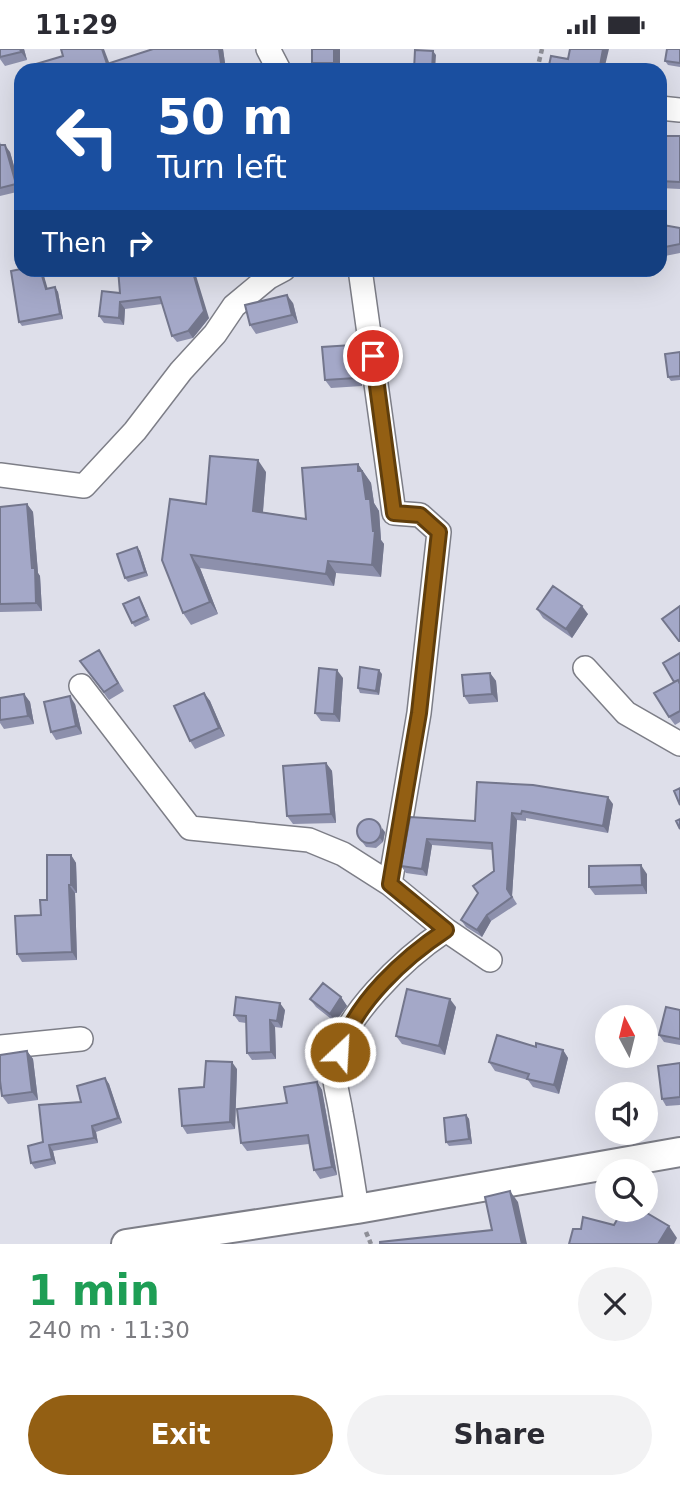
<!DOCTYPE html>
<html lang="en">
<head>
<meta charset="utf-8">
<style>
  :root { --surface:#fff; --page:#f2f2f3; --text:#2b2b33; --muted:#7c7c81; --accent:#935f13 }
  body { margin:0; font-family:"DejaVu Sans",sans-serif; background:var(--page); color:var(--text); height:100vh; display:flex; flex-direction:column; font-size:26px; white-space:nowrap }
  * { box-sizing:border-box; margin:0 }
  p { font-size:23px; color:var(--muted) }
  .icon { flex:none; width:38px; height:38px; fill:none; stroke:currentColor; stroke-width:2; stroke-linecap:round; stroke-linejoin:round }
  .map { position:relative; height:1195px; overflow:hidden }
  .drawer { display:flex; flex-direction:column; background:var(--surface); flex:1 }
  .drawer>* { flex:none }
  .top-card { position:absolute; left:14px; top:14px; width:653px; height:214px; border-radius:21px; box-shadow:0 7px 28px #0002; background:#1a4fa0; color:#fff; overflow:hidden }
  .needle { width:46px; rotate:353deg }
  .tools { position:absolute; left:595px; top:956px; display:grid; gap:14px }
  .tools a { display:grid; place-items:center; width:63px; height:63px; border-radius:50%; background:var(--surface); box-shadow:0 7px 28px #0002; font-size:35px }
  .pin { position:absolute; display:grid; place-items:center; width:60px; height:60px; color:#fff; margin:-30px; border:4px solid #fff; border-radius:50%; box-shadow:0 2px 7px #0007 }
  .me { position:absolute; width:77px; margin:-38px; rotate:25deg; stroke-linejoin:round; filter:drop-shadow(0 0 5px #0008) }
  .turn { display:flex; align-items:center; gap:24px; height:147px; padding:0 28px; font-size:32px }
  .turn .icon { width:91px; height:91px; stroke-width:2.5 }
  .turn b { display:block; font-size:49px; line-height:60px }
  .then { display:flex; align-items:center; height:66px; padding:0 28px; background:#0003; gap:14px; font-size:26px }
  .round { display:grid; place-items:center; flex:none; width:74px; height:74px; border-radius:37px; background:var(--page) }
  .overview { display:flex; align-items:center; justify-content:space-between; height:119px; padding:0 28px }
  h1 { font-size:42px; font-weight:800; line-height:52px; color:#1e9e55 }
  .button { display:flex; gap:14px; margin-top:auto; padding:14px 28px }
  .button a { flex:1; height:80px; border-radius:42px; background:var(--accent); color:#fff; font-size:28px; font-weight:800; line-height:80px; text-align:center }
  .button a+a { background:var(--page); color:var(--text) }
  .status { display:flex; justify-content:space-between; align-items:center; height:49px; padding:0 35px; background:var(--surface); direction:ltr }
  .status svg { height:19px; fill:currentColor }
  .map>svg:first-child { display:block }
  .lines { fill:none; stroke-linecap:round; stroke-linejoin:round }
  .minor-casing { stroke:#7d7e87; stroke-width:26 }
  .tertiary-casing { stroke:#7d7e87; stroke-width:32 }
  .path { stroke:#8d8e96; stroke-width:4.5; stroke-dasharray:5 3.5; stroke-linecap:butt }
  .minor { stroke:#fff; stroke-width:23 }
  .tertiary { stroke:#fff; stroke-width:28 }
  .wall { fill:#8d90ac }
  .shaded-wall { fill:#73768c }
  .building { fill:#a4a8c8; stroke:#73768c; stroke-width:2 }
  .route-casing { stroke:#603e0c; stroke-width:18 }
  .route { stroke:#935f13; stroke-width:12 }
</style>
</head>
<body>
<div class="status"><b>11:29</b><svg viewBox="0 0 49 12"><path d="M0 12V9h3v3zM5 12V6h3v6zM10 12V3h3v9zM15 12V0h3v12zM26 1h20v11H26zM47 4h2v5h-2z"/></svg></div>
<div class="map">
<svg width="680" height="1195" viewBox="0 0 680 1195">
  <rect width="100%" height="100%" fill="#dedfea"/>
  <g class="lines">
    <g class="minor-casing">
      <path id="minor" d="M268,0l11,21
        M660,59l20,2
        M360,220l34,244 26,2 19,17 -20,181 -29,171
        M0,426l84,11 51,-55 46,-60 34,-37 19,-28 35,-29 15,-8
        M585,619l41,45 54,31
        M81,637l109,142 119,12 34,14 47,30 56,46 44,30
        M0,998l81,-8
        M357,1160c-5,-32 -10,-64 -16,-96 -2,-14 -7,-30 -7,-43 2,-50 73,-114 112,-140"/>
    </g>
    <g class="tertiary-casing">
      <path id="tertiary" d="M126,1195l231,-35 323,-57"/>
    </g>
    <path class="path" d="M537,21l5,-21
      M366,1183l5,12"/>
    <use href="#minor" class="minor"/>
    <use href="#tertiary" class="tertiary"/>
  </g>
  <path class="wall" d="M0,0h24l3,11 -22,6 -5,-7z
    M153,0h70l3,21h-189l26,-14 46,8z
    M340,0v21h-23l-5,-7z
    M680,0v18l-12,-2 -3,-4z
    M660,87h20v53l-20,-1z
    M0,93l1,3 9,7 11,39 -21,5z
    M680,179v25l-15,3 -5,-8z
    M21,220h21l5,20 8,-2 3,5 5,27 -41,7 -3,-4z
    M118,220l91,49 -16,20 -16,4 -5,-6 -10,-32 -37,5 -1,16 -20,-2 -5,-7 21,-23z
    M293,254l5,20 -42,11 -6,-9z
    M352,296l6,8 4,33 -31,2 -6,-8z
    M680,303v28l-9,1 -3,-4z
    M358,415l13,19 3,20 5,8 2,29 3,4 -3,33 -45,-4 -2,13 -134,-18 18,46 -27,11 -8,-12 -21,-53 44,-56 60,-32 -3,40 43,7z
    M27,455l6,8 5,61 2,3 2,35 -42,1v-105z
    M137,498l3,4 8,25 -20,6 -3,-4z
    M142,553l8,18 -15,7 -3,-4z
    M537,560l51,5 -16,24 -29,-20z
    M680,604v69l-5,3 -6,-8 5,-35z
    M104,609l20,33 -15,9 -29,-39z
    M490,624l6,8 2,21 -29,2 -5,-8z
    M382,625l-3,21 -19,-2 -2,-5z
    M343,629l-3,44 -19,-1 -6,-8z
    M204,644l6,8 15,35 -30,13 -5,-8z
    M24,645l6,8 4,22 -30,5 -4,-6v-25z
    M75,655l7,30 -26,6 -5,-8z
    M326,714l6,8 4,52 -43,1 -6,-8z
    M477,733l136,22 -5,29 -82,-15v3l-9,-1 -5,76 5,8 -26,17 -9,16 -16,-10 -5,-7 33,-49 -1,-21 -61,-5 -5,31 -21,-3 -5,-7 9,-49 65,4z
    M385,783l-2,10 -7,6 -10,-1 -9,-12z
    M71,806l5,8 1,30h-2l2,67 -55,2 -5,-8 24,-39 6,-15z
    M647,825v20l-52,1 -6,-8z
    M341,948l6,9 -12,16 -19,-15 -6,-8z
    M456,958l-11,48 -43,-11 -6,-8z
    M285,961l-3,18 -7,-1 1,32 -24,1 -5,-7 -1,-30 -7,-1 -5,-7z
    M680,961v35l-16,-3 -5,-7z
    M563,1001l5,8 -9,36 -26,-7 -5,-7 -33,-9 -6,-9z
    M27,1002l6,8 5,41 -30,4 -6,-8z
    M680,1014v42l-14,1 -4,-7z
    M237,1020l-2,60 -48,5 -5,-8 22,-39z
    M105,1029l4,6 13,39 -26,9 2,11 -45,8 3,13 -21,5 -4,-6 50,-61z
    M317,1033l5,8 15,85 -17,4 -6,-9 -5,-26 -62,7 -6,-8 46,-40z
    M466,1066l3,4 3,25 -23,2 -3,-4z"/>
  <path class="shaded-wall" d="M20,0h4l3,11 -6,-8z
    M102,0h2l8,21 -5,-6z
    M219,0h4l3,21h-4z
    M334,0h6v21l-6,-7z
    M603,0h6l-5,21 -4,-4z
    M433,2l3,4 -1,15h-3z
    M5,96l5,7 11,39 -5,-7z
    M40,220h2l7,24 -3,-4z
    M192,220h2l15,49 -16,20 -5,-7z
    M55,238l3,5 5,27 -3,-5z
    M287,246l6,8 5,20 -6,-8z
    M120,253l5,7 -1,16 -5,-7z
    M352,296l6,8 4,33 -6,-8z
    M258,411l8,12 -4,51 -9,-12z
    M358,415l13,19 3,20 5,8 2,29 3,4 -3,33 -9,-12 1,-34 -15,-60z
    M27,455l6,8 5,61 2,3 2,35 -6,-8z
    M137,498l3,4 8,25 -3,-4z
    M191,506l9,13 18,46 -8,-12z
    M328,512l8,12 -2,13 -8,-12z
    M582,557l6,8 -16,24 -6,-9z
    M337,621l6,8 -3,44 -6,-8z
    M379,621l3,4 -3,21 -3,-4z
    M490,624l6,8 2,21 -6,-8z
    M204,644l6,8 15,35 -6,-8z
    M24,645l6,8 4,22 -6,-8z
    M70,647l5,8 7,30 -6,-8z
    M326,714l6,8 4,52 -5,-9z
    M608,748l5,7 -5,29 -5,-7z
    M512,764l5,7 -5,76 -5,-7z
    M382,779l3,4 -2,10 -3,-4z
    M427,790l5,6 -5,31 -5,-7z
    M71,806l5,8 1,30 -6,-8z
    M641,816l6,9v20l-5,-9z
    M69,836l6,8 2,67 -5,-8z
    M487,866l4,6 -9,16 -5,-7z
    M341,948l6,9 -12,16 -5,-8z
    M450,950l6,8 -11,48 -6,-9z
    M280,954l5,7 -3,18 -5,-7z
    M270,971l5,7 1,32 -5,-7z
    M563,1001l5,8 -9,36 -5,-9z
    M27,1002l6,8 5,41 -6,-8z
    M232,1013l5,7 -2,60 -5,-7z
    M105,1029l4,6 13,39 -4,-5z
    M317,1033l5,8 15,85 -5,-8z
    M466,1066l3,4 3,25 -3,-5z
    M92,1077l4,6 2,11 -4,-5z
    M49,1096l4,6 3,13 -4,-5z
    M510,1142l8,11 9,42h-5z
    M669,1177l8,12 -3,6h-16z"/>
  <path class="building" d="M0,0h20l1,3 -21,5z
    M61,0h41l5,15 46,-15h66l3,21h-47v-4l-12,4h-126l-1,-6 27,-8z
    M312,0h22v14h-22z
    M570,0h33l-3,17 15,3v1h-67l3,-14 17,3z
    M667,0h13v14l-15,-2z
    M415,1l18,1 -1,19h-18z
    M660,87h20v46l-20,-1z
    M0,96h5l11,39 -16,4z
    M663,176l17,3v16l-20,4z
    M21,220h19l6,20 9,-2 5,27 -41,8 -8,-51z
    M118,220h74l12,42 -16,20 -16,5 -12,-39 -40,5 -1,16 -20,-2 3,-25 18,2z
    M287,246l5,20 -42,10 -5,-20z
    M352,296l4,33 -31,2 -3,-33z
    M680,303v24l-12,1 -3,-23z
    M210,407l48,4 -5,51 53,8 -4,-51 56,-4v7h4l4,28h4l3,32h2l-3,34 -44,-4 -2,13 -135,-19 19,47 -27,11 -21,-53 8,-61 36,5z
    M27,455l5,64h3l1,35 -36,1v-97z
    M137,498l8,25 -20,6 -8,-24z
    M553,537l29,20 -16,23 -29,-20z
    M139,548l8,19 -15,7 -9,-19z
    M680,557v35h-1l-17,-22z
    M99,601l19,33 -14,9 -24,-31z
    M680,604v28l-1,1 -1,-2 -4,2 -11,-19z
    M360,618l19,3 -3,21 -18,-3z
    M319,619l18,2 -3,44 -19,-1z
    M490,624l2,21 -28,2 -2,-21z
    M678,631l2,4v27l-11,6 -15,-24z
    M204,644l15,35 -29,13 -16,-35z
    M24,645l4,22 -28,4v-22z
    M70,647l6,30 -25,6 -7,-30z
    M326,714l5,51 -44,2 -4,-50z
    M477,733l56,3 75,12 -5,29 -81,-15 -1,3 -9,-1 -5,76 5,8 -25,18 -10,15 -16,-10 17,-27 -5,-7 21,-15 -2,-28 -65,-4 -5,30 -21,-3 9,-49 65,4z
    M680,739v17l-6,-14z
    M357 782a12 12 0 1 1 24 0a12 12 0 1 1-24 0Z
    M680,770v10l-4,-8z
    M47,806h24v30h-2l3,67 -55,2 -2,-38 26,-1 -1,-15h7z
    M641,816l1,20 -53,2v-21z
    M323,934l18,14 -11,17 -20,-15z
    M407,940l43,10 -11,47 -43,-10z
    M236,948l44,6 -3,18 -7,-1 1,32 -24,1 -1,-37 -12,-1z
    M666,958l14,3v29l-21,-4z
    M497,986l39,12v-4l27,7 -9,35 -27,-6 2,-5 -40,-12z
    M27,1002l5,41 -30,4 -2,-15v-26z
    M206,1012l26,1 -2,60 -48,4 -3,-37 25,-2z
    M680,1014v34l-18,2 -4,-33z
    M105,1029l13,40 -26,8 2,12 -45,7 3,14 -21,4 -3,-17 15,-4 -4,-37 42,-3 -4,-16z
    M317,1033l15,85 -18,3 -6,-35 -67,8 -4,-34 50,-6 -3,-16z
    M466,1066l3,24 -23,3 -2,-24z
    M510,1142l12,53h-142v-2l112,-12 -7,-33z
    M623,1160h17l29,17 -11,18h-89l4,-15h8l2,-12 31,8z"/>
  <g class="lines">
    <g class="route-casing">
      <path id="route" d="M340,1003c14,-49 65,-95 106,-122l-56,-46 29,-171 20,-181 -19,-17 -26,-2 -21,-157"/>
    </g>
    <use href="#route" class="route"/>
  </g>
</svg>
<div class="tools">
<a><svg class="needle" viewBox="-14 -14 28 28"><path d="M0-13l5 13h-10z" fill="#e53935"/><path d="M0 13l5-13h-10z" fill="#7c7c81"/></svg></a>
<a><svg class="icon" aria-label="sound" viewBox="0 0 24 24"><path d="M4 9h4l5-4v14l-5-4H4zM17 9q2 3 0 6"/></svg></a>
<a><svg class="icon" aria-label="search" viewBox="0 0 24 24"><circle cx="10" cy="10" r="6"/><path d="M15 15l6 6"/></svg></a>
</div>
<div class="pin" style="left:373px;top:307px;background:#d93025"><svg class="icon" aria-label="arrive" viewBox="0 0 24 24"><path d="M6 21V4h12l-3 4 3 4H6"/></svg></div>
<svg class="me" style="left:340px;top:1003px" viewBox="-20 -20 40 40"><circle r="17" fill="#935f13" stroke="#fff" stroke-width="3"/><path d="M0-11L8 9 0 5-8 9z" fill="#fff"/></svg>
<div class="top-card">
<div class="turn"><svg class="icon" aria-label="left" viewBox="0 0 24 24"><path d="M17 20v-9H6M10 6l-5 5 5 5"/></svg><div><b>50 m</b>Turn left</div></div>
<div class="then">Then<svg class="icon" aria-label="right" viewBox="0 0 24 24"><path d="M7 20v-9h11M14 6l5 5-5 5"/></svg></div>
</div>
</div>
<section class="drawer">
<div class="overview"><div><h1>1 min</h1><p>240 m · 11:30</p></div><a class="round"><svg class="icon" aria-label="close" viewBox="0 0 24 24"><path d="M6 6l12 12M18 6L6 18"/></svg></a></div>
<div class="button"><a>Exit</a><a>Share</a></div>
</section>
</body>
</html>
